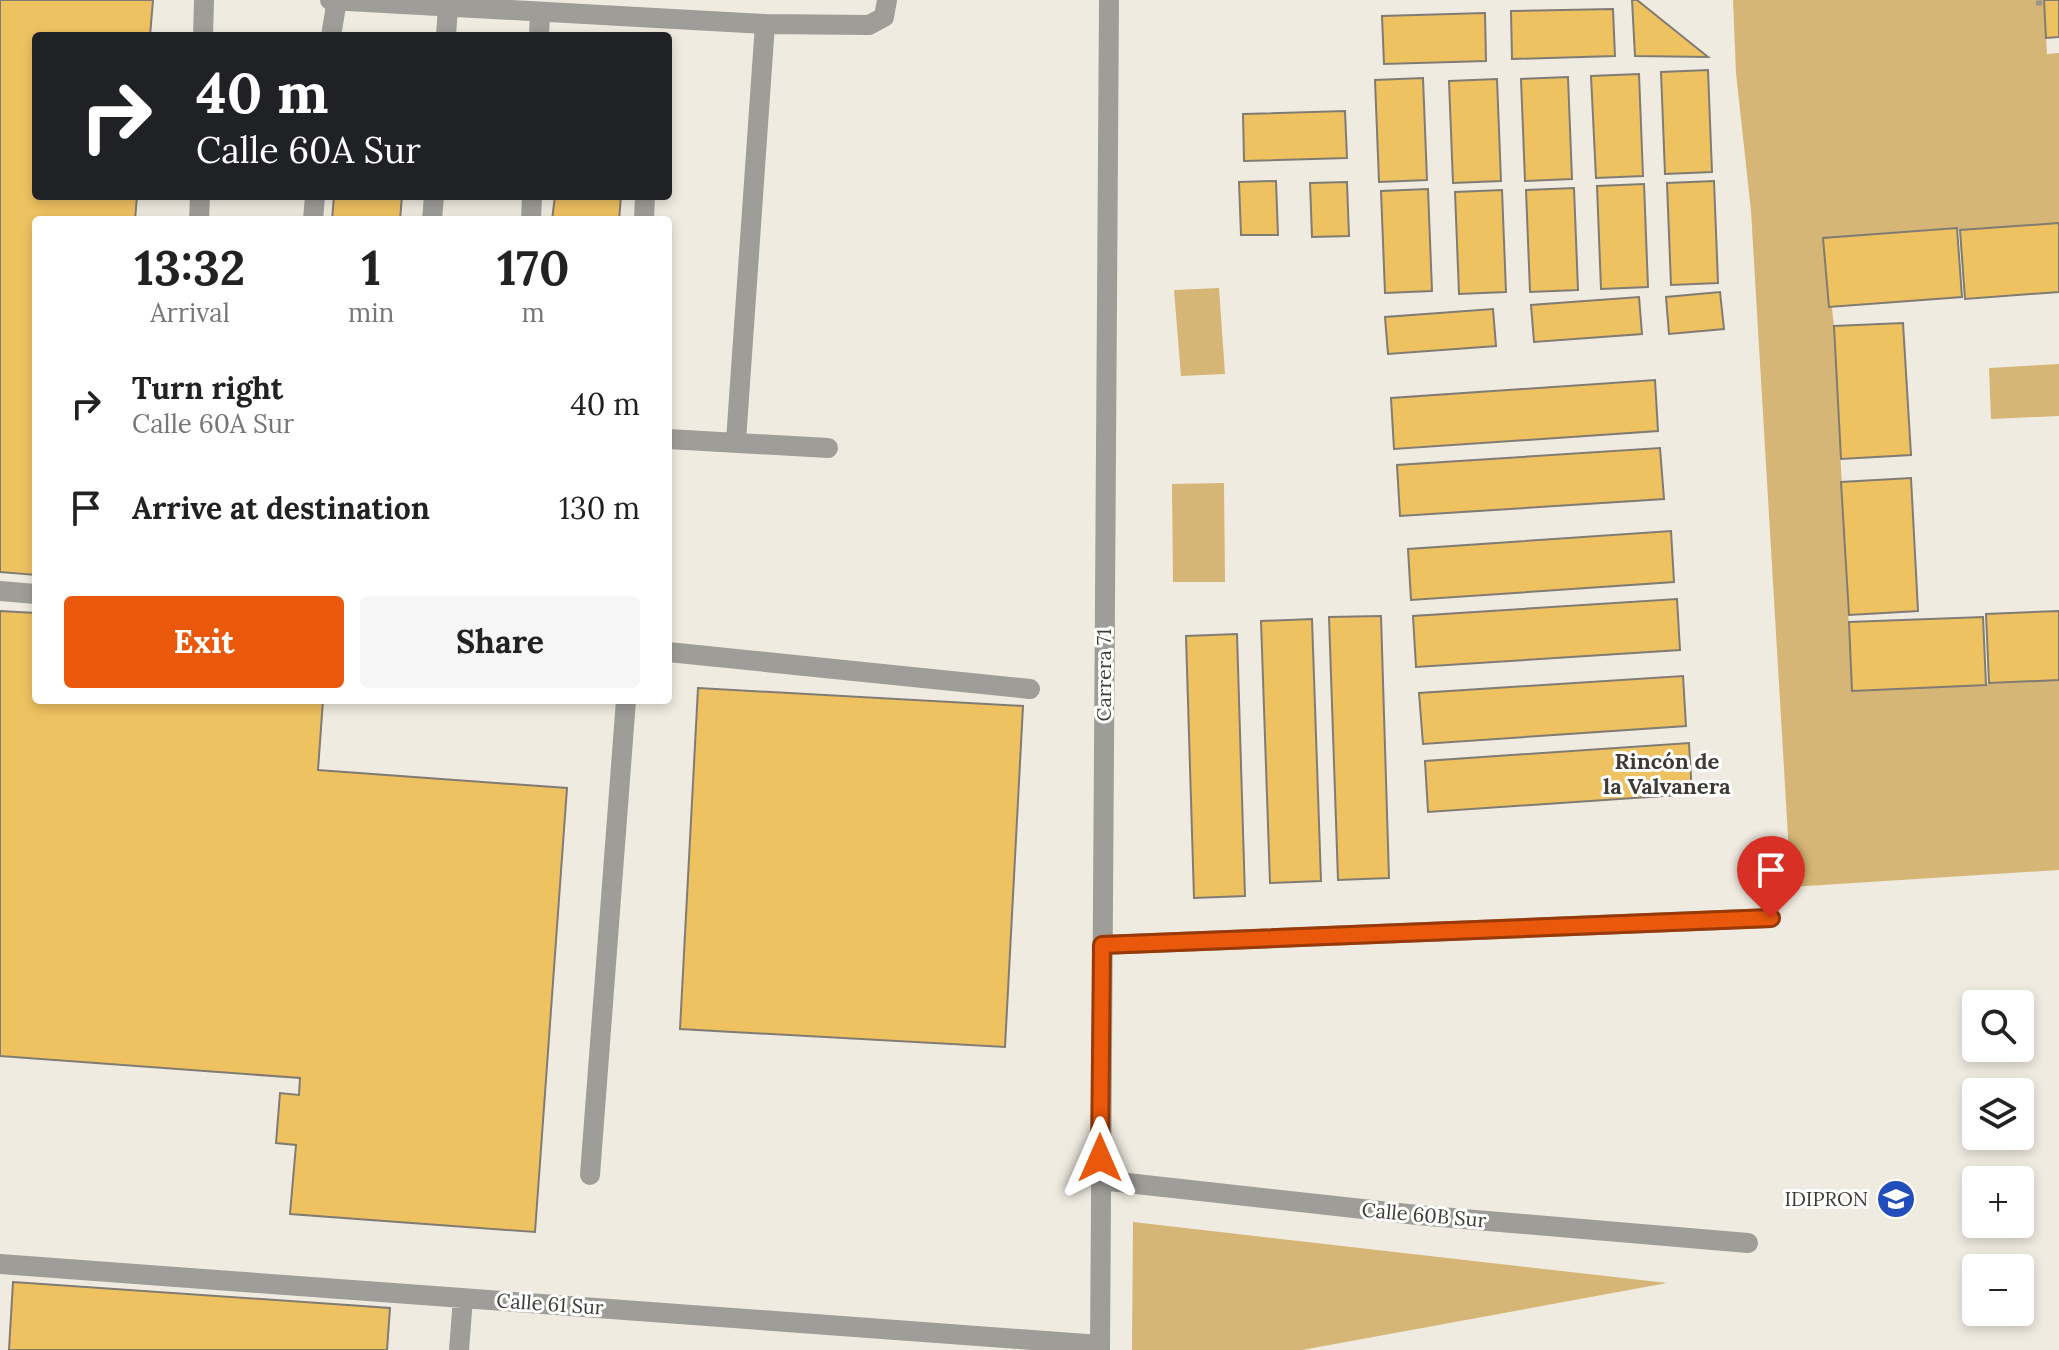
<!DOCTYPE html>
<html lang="en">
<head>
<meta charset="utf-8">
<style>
  :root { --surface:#fff; --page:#f6f6f6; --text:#222; --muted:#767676; --accent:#ea580c }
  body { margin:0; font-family:Lora,serif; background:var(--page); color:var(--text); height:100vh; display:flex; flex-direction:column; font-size:30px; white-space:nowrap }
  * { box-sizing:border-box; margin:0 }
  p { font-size:26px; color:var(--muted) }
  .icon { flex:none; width:44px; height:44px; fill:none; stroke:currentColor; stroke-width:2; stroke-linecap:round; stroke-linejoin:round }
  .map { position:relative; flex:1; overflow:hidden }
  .details { position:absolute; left:32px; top:216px; width:640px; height:488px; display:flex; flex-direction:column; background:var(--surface); border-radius:8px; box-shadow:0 4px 12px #0003 }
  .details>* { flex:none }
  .guide { position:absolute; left:32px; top:32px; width:640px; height:168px; border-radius:8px; box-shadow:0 4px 12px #0003; background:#202124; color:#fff; overflow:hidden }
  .fabs { position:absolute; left:1962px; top:990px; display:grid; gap:16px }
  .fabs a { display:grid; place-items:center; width:72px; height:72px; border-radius:8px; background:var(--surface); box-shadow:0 4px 12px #0003; font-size:40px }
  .pin { position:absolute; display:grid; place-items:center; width:68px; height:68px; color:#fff; margin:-82px -34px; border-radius:50% 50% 50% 0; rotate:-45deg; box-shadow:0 0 8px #0007 }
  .pin .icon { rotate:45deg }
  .me { position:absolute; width:88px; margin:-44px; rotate:0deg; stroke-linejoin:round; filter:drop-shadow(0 0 6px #0008) }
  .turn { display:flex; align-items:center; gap:28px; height:168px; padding:0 32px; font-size:36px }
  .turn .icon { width:104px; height:104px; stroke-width:2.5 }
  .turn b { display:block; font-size:56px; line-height:68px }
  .eta { display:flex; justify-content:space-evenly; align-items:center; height:136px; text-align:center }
  .eta b { font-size:48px; font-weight:700; line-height:56px }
  .button { display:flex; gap:16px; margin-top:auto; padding:16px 32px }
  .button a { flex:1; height:92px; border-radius:8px; background:var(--accent); color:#fff; font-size:32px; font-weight:700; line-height:92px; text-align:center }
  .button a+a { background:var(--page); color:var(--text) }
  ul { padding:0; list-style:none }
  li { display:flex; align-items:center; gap:24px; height:104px; padding:0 32px }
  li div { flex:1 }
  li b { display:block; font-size:30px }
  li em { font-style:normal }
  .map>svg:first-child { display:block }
  .green { fill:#d5b676 }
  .building { fill:#efc261; stroke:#817c73; stroke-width:2 }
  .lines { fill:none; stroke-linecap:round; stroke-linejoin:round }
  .path { stroke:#9a968e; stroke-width:5; stroke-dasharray:6 4; stroke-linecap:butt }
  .minor { stroke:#9f9d98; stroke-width:20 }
  .route-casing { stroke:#983908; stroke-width:20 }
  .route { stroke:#ea580c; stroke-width:14 }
  .labels { text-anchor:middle; stroke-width:6; stroke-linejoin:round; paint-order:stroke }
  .street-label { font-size:20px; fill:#3e3b37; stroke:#fff }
  .poi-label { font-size:20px; fill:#3e3b37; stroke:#fff; text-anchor:end }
  .neighbourhood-label { font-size:22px; font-weight:bold; fill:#3e3b37; stroke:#fff }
</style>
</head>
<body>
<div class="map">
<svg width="2059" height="1350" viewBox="0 0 2059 1350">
  <rect width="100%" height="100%" fill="#f0ebe0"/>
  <path class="green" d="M1733,0h311l3,54 12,-1v170l-235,15 10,88 18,365 207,-11v190l-268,17 -40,-676 -15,-138z
    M1219,288l6,86 -44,2 -7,-86z
    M2059,364v52l-68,3 -2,-51z
    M1224,483l1,99h-52l-1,-98z
    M1133,1222l534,61 -365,67h-170z"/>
  <path class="building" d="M0,0h153l-3,36h-114v160h101l-2,24h-99v355l-36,-3z
    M1632,0h5l71,57 -73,-1z
    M2044,0h15v37l-13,1z
    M1613,9l2,47 -103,3 -1,-48z
    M1485,13l1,48 -102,3 -2,-48z
    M348,33h68l-1,3h-67z
    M1708,70l4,102 -47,2 -4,-102z
    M1639,74l4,102 -47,2 -5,-102z
    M1568,77l4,102 -47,2 -4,-102z
    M1423,78l4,102 -48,2 -4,-102z
    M1497,79l4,102 -48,2 -4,-102z
    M1345,111l2,47 -103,3 -1,-47z
    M1276,181l2,54h-37l-2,-53z
    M1714,181l4,102 -47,2 -4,-102z
    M1347,182l2,54 -37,1 -2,-54z
    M1644,184l4,103 -47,2 -4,-103z
    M1574,188l4,102 -48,2 -4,-102z
    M1428,189l4,102 -47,2 -4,-102z
    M1502,190l4,102 -47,2 -4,-102z
    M334,196h68l-2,24h-68z
    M555,196h66l-2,24h-67z
    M2059,223v69l-94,7 -5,-69z
    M1957,228l5,69 -133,10 -6,-69z
    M1720,292l4,37 -55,5 -3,-37z
    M1639,297l3,37 -108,8 -3,-37z
    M1493,309l3,37 -108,8 -3,-37z
    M1903,323l8,132 -70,4 -7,-133z
    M1655,380l3,51 -264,18 -3,-51z
    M1660,448l4,51 -264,17 -3,-51z
    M1911,478l7,133 -69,4 -8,-133z
    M1671,531l3,51 -263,18 -3,-51z
    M1677,599l3,51 -264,17 -3,-51z
    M0,611l36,2v87h287l-5,70 249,18 -32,444 -245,-18 6,-69 -20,-2 4,-50 19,2 1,-17 -300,-22z
    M2059,611v69l-70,3 -3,-69z
    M1381,616l8,262 -51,2 -9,-263z
    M1983,617l3,68 -134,6 -3,-69z
    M1312,619l9,262 -51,2 -9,-262z
    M1237,634l8,262 -51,2 -8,-262z
    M1683,676l3,50 -263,18 -4,-51z
    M698,688l325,18 -18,341 -325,-18z
    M1689,743l3,51 -264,18 -3,-51z
    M13,1282l377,26 -3,42h-378z"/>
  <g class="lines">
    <path class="path" d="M2036,3h9"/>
    <path class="minor" d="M330,0l435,24 104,1 15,-8 3,-17
      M203,36l1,-36
      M331,36l6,-36
      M446,36l2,-29
      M539,36l1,-24
      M199,220l1,-24
      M313,220l2,-24
      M432,220l2,-24
      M531,220l1,-24
      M644,220l1,-24
      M668,439l160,9
      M736,441l29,-417
      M0,591l36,3
      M668,652l362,37
      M1102,945l669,-27
      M590,1175l36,-475
      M1100,1180l317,35 331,28
      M0,1264l1100,81
      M459,1350l4,-52
      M1100,1350l9,-1350"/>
  </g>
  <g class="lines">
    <g class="route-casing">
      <path id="route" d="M1100,1158l2,-213 669,-27"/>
    </g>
    <use href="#route" class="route"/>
  </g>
  <defs>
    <g id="school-disc" transform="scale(2)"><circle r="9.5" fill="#224ebc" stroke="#fff"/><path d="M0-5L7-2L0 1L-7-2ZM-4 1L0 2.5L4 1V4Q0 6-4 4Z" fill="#fff"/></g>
  </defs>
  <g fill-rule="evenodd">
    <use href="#school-disc" x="1896" y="1199"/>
  </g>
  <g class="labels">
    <g class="street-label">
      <text transform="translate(1104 675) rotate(-90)" y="7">Carrera 71</text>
      <text transform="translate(1424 1215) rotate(5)" y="7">Calle 60B Sur</text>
      <text transform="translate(550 1304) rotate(4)" y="7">Calle 61 Sur</text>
    </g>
    <g class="poi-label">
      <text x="1868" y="1206">IDIPRON</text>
    </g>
    <g class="neighbourhood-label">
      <text x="1667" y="769">Rincón de<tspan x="1667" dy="25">la Valvanera</tspan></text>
    </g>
  </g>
</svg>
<div class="fabs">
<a><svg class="icon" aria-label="search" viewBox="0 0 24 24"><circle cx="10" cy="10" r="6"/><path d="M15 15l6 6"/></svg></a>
<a><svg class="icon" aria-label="layers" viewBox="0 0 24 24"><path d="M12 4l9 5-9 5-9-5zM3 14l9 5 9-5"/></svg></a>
<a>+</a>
<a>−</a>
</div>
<div class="pin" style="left:1771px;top:918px;background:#d93025"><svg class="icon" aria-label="arrive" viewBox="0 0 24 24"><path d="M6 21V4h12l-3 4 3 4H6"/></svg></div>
<svg class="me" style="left:1100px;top:1158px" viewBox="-20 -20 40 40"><path d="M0-17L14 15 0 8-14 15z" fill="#ea580c" stroke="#fff" stroke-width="4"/></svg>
<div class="guide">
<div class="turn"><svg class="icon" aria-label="right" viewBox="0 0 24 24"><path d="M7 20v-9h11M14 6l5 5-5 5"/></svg><div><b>40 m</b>Calle 60A Sur</div></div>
</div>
<section class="details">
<div class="eta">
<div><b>13:32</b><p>Arrival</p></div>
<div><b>1</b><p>min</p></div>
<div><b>170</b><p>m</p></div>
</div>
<ul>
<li><svg class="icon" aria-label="right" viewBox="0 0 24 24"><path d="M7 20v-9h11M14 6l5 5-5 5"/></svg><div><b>Turn right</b><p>Calle 60A Sur</p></div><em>40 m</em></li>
<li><svg class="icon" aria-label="arrive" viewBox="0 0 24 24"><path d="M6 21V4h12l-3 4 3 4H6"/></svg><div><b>Arrive at destination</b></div><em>130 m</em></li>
</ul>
<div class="button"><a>Exit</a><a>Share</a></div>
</section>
</div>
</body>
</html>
